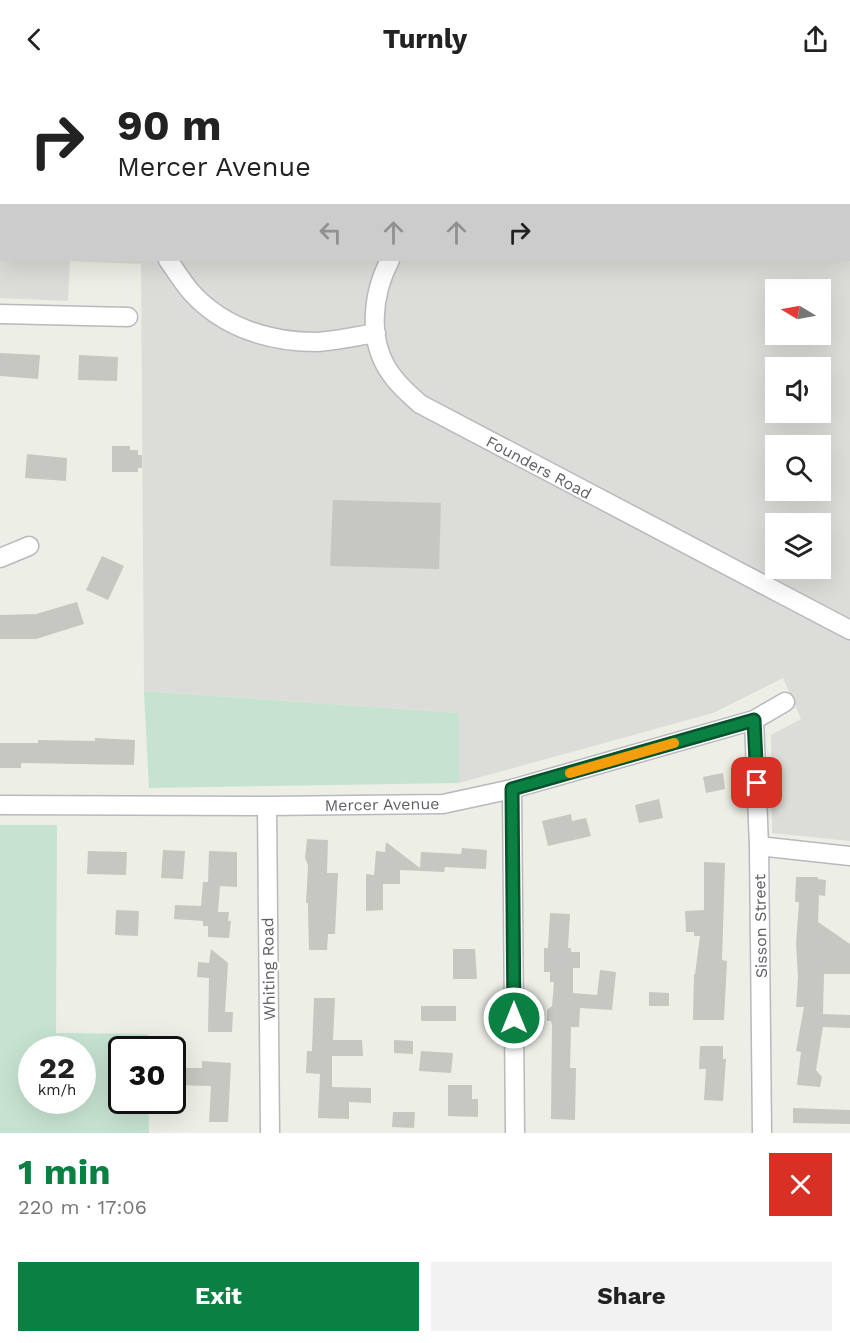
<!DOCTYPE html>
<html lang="en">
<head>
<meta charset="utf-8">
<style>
  :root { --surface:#fff; --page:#f2f2f2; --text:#222; --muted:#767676; --accent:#0b8043 }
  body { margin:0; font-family:"Work Sans",sans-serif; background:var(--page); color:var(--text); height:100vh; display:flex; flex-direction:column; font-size:22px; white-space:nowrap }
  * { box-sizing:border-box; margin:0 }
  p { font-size:20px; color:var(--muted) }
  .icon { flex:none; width:33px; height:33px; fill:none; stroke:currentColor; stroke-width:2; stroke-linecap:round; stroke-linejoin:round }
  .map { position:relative; height:1055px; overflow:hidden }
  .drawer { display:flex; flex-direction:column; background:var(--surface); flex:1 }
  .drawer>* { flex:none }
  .top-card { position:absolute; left:0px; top:0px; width:850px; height:183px; box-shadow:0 6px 24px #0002; background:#fff; color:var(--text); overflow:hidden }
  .needle { width:39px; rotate:280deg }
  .tools { position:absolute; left:765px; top:201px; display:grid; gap:12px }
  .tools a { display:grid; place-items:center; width:66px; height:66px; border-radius:0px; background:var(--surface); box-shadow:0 6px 24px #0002; font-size:30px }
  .speed { position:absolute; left:18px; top:958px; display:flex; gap:12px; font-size:30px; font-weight:700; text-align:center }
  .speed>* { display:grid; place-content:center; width:78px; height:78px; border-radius:50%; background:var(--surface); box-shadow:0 6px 24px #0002; line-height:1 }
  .speed small { font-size:15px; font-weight:400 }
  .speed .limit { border:3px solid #111; border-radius:9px; background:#fff; color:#111 }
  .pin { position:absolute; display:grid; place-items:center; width:51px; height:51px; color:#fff; margin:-26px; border-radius:12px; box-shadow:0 3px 9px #0006 }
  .me { position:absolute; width:66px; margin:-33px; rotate:0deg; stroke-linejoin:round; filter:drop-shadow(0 0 4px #0008) }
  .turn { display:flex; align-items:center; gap:21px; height:126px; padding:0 18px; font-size:27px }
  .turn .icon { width:78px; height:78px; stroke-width:2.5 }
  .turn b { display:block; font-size:42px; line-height:51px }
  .lanes { display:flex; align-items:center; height:57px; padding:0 18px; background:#0003; justify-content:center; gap:30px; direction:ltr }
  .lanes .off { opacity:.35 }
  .round { display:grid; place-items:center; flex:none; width:63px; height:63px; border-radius:0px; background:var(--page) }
  .headline { display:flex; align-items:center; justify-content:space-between; height:102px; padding:0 18px }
  h1 { font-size:36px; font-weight:700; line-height:45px; color:var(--accent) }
  .cta { display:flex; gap:12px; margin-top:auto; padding:12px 18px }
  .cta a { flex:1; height:69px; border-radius:0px; background:var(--accent); color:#fff; font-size:24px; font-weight:700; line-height:69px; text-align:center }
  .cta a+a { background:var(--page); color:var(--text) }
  header { display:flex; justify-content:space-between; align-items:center; height:78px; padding:0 18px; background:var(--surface); font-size:27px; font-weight:700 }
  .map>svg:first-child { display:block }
  .industrial { fill:#dcddd8; fill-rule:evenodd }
  .green { fill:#c6e3d1; fill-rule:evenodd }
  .building { fill:#c6c7c1 }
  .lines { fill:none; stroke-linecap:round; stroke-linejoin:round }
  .minor-casing { stroke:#b8b8be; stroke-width:21 }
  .minor { stroke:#fff; stroke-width:18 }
  .route-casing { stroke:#07532c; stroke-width:15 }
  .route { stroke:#0b8043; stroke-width:10 }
  .slow { stroke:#f59e0b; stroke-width:10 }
  .labels { text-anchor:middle; stroke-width:4.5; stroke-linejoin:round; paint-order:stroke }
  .street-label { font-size:16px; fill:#5e5e65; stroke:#fff }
</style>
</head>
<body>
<header><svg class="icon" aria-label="back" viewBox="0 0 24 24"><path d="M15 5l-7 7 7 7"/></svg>Turnly<svg class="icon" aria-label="share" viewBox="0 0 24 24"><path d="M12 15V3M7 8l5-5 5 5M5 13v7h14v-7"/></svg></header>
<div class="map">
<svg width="850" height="1055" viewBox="0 0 850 1055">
  <rect width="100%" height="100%" fill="#edeee6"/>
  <path class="industrial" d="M0,0h850v763l-78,-8 -1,-98 30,-16 -18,-41 -70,35 -254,70v-70l-315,-22 -3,-427 -71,-3 -2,40 -68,-3zM2,2h847v180h-847zM776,212h44v44h-44zM776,290h44v44h-44zM776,368h44v44h-44zM776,446h44v44h-44z"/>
  <path class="green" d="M144,613l315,22v70l-310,5z
    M0,747h57l-1,208 92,1v16h-26v51h26l1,32h-149zM32,972h50v51h-50z"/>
  <path class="building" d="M0,275l40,2 -2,24 -38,-3z
    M79,277l39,2 -1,24 -39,-1z
    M112,368h18v4h8v5h4v13h-4v4h-26z
    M27,376l40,4 -1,23 -41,-3z
    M333,422l108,3 -2,66 -109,-3z
    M102,478l22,10 -16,34 -22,-10z
    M77,524l7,22 -48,15h-36v-24l36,-1z
    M95,660l40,2 -1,25 -113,-2v5h-21v-25h38v-3l57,1z
    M723,695l2,16 -19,4 -3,-16z
    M659,721l4,19 -24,5 -4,-18z
    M571,736l1,7 14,-3 5,18 -43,10 -6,-25z
    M307,761l21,1 -1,33h11l-3,61h-7l-1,16h-18l-1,-41v-6h-2l2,-38 -3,-7z
    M386,764l34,26 1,-16 40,2 1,-6 25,2 -1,19 -41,-2 -1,5 -44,-2v14h-17v26l-17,1v-37l8,1 2,-24 9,1z
    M163,772l22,1 -2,28 -22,-1z
    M88,773l39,1 -1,23 -39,-1z
    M209,773l28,1v35l-17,-1 -2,26h11l-1,9h3l-2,17 -21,-1v-11h-5v-5l-29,-2 1,-14 26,1 2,-24h5z
    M704,784l21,1 -3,97 5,1 -3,59h-31l1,-46h1l5,-38h-6v-4h-8l-1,-21 19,-1z
    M796,799h22v2l8,1 -1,16 -6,-1 -1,27 32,22v30h-26l-1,40 27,1v13l-27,-1 -7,43 6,7 -2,10 -23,-2 4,-33 -5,-1 8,-44h-8l2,-29 -2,-34 3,-42h-4z
    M116,832l23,1 -1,25 -23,-1z
    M550,835l20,1 -2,34h3v4h9v16h-7v25l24,2 3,-25 16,2 -4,38 -32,-2 -1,19h-8l-1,41h6l-1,52 -24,-1 1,-94 -1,-4h-4v-11l5,-4 2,-24h-4v-10h-6v-24h4z
    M211,871l17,14 -3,49h8l-1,20h-24l1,-54 -12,-1 1,-15 11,1z
    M453,871h22l2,30h-24z
    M649,914l20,1v13h-20z
    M314,920h21l-2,42h29l1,16h-31v31l39,1v15l-22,-1v17l-31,-1 2,-44 -14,-1 1,-22h5z
    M421,928h35v15h-35z
    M394,962l19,1v13l-19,-1z
    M700,968h23v13h3l-3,42 -19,-1 2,-31h-7z
    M421,973l32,2 -2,20 -32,-2z
    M202,983l29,2 -3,59h-19l2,-36 -39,-1v-17h30z
    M448,1007h24v14h6v18l-30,-1z
    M793,1030l57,2v14l-57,-1z
    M393,1034h22l-1,16 -22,-1z"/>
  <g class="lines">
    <g class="minor-casing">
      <path id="minor" d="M33,0l1,2
        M849,54h1
        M168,182c8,11 15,23 24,33 32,35 78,49 125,49 19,-1 40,-6 59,-9
        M390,182c-18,34 -23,81 1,114 8,12 19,21 29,30l430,226
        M0,236l128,3
        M0,480l29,-12
        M754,642l5,126 3,287
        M512,711l3,344
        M0,727l267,1 176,-2 69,-15 242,-69 31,-18
        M267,728l3,327
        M759,768l91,10"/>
    </g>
    <use href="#minor" class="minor"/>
  </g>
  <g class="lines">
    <g class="route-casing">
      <path id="route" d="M514,940l-2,-229 242,-69 3,63"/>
    </g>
    <use href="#route" class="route"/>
    <path class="slow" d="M570,695l104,-30"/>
  </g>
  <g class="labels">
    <g class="street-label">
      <text transform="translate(539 389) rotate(28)" y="6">Founders Road</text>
      <text transform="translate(382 726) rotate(-1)" y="6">Mercer Avenue</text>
      <text transform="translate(760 848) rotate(-91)" y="6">Sisson Street</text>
      <text transform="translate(268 891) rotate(-91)" y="6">Whiting Road</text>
    </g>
  </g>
</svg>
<div class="tools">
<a><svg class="needle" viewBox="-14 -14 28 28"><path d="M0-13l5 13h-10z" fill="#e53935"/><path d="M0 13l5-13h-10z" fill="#767676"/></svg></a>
<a><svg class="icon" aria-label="sound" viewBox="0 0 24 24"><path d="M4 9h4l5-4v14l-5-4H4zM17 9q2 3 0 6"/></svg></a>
<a><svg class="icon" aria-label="search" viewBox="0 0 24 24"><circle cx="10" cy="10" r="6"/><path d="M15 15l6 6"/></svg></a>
<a><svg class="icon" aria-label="layers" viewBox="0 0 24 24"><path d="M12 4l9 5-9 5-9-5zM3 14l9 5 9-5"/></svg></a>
</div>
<div class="speed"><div>22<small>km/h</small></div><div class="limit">30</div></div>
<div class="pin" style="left:757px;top:705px;background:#d93025"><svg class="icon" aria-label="arrive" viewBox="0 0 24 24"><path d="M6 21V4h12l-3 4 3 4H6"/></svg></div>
<svg class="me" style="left:514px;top:940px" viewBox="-20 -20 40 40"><circle r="17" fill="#0b8043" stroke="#fff" stroke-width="3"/><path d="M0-11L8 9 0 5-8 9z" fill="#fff"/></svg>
<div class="top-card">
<div class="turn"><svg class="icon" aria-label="right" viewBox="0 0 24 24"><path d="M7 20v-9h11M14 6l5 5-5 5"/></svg><div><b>90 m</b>Mercer Avenue</div></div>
<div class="lanes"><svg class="icon off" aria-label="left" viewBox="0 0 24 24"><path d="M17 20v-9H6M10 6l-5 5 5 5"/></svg><svg class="icon off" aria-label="ahead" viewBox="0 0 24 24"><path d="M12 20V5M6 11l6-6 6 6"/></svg><svg class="icon off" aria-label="ahead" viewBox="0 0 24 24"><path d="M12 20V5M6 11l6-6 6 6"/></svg><svg class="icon" aria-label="right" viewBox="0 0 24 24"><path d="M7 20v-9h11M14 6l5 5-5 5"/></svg></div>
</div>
</div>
<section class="drawer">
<div class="headline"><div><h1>1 min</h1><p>220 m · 17:06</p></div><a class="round" style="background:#d93025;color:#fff"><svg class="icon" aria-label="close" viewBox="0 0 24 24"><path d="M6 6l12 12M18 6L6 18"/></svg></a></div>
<div class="cta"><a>Exit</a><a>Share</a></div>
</section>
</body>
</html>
